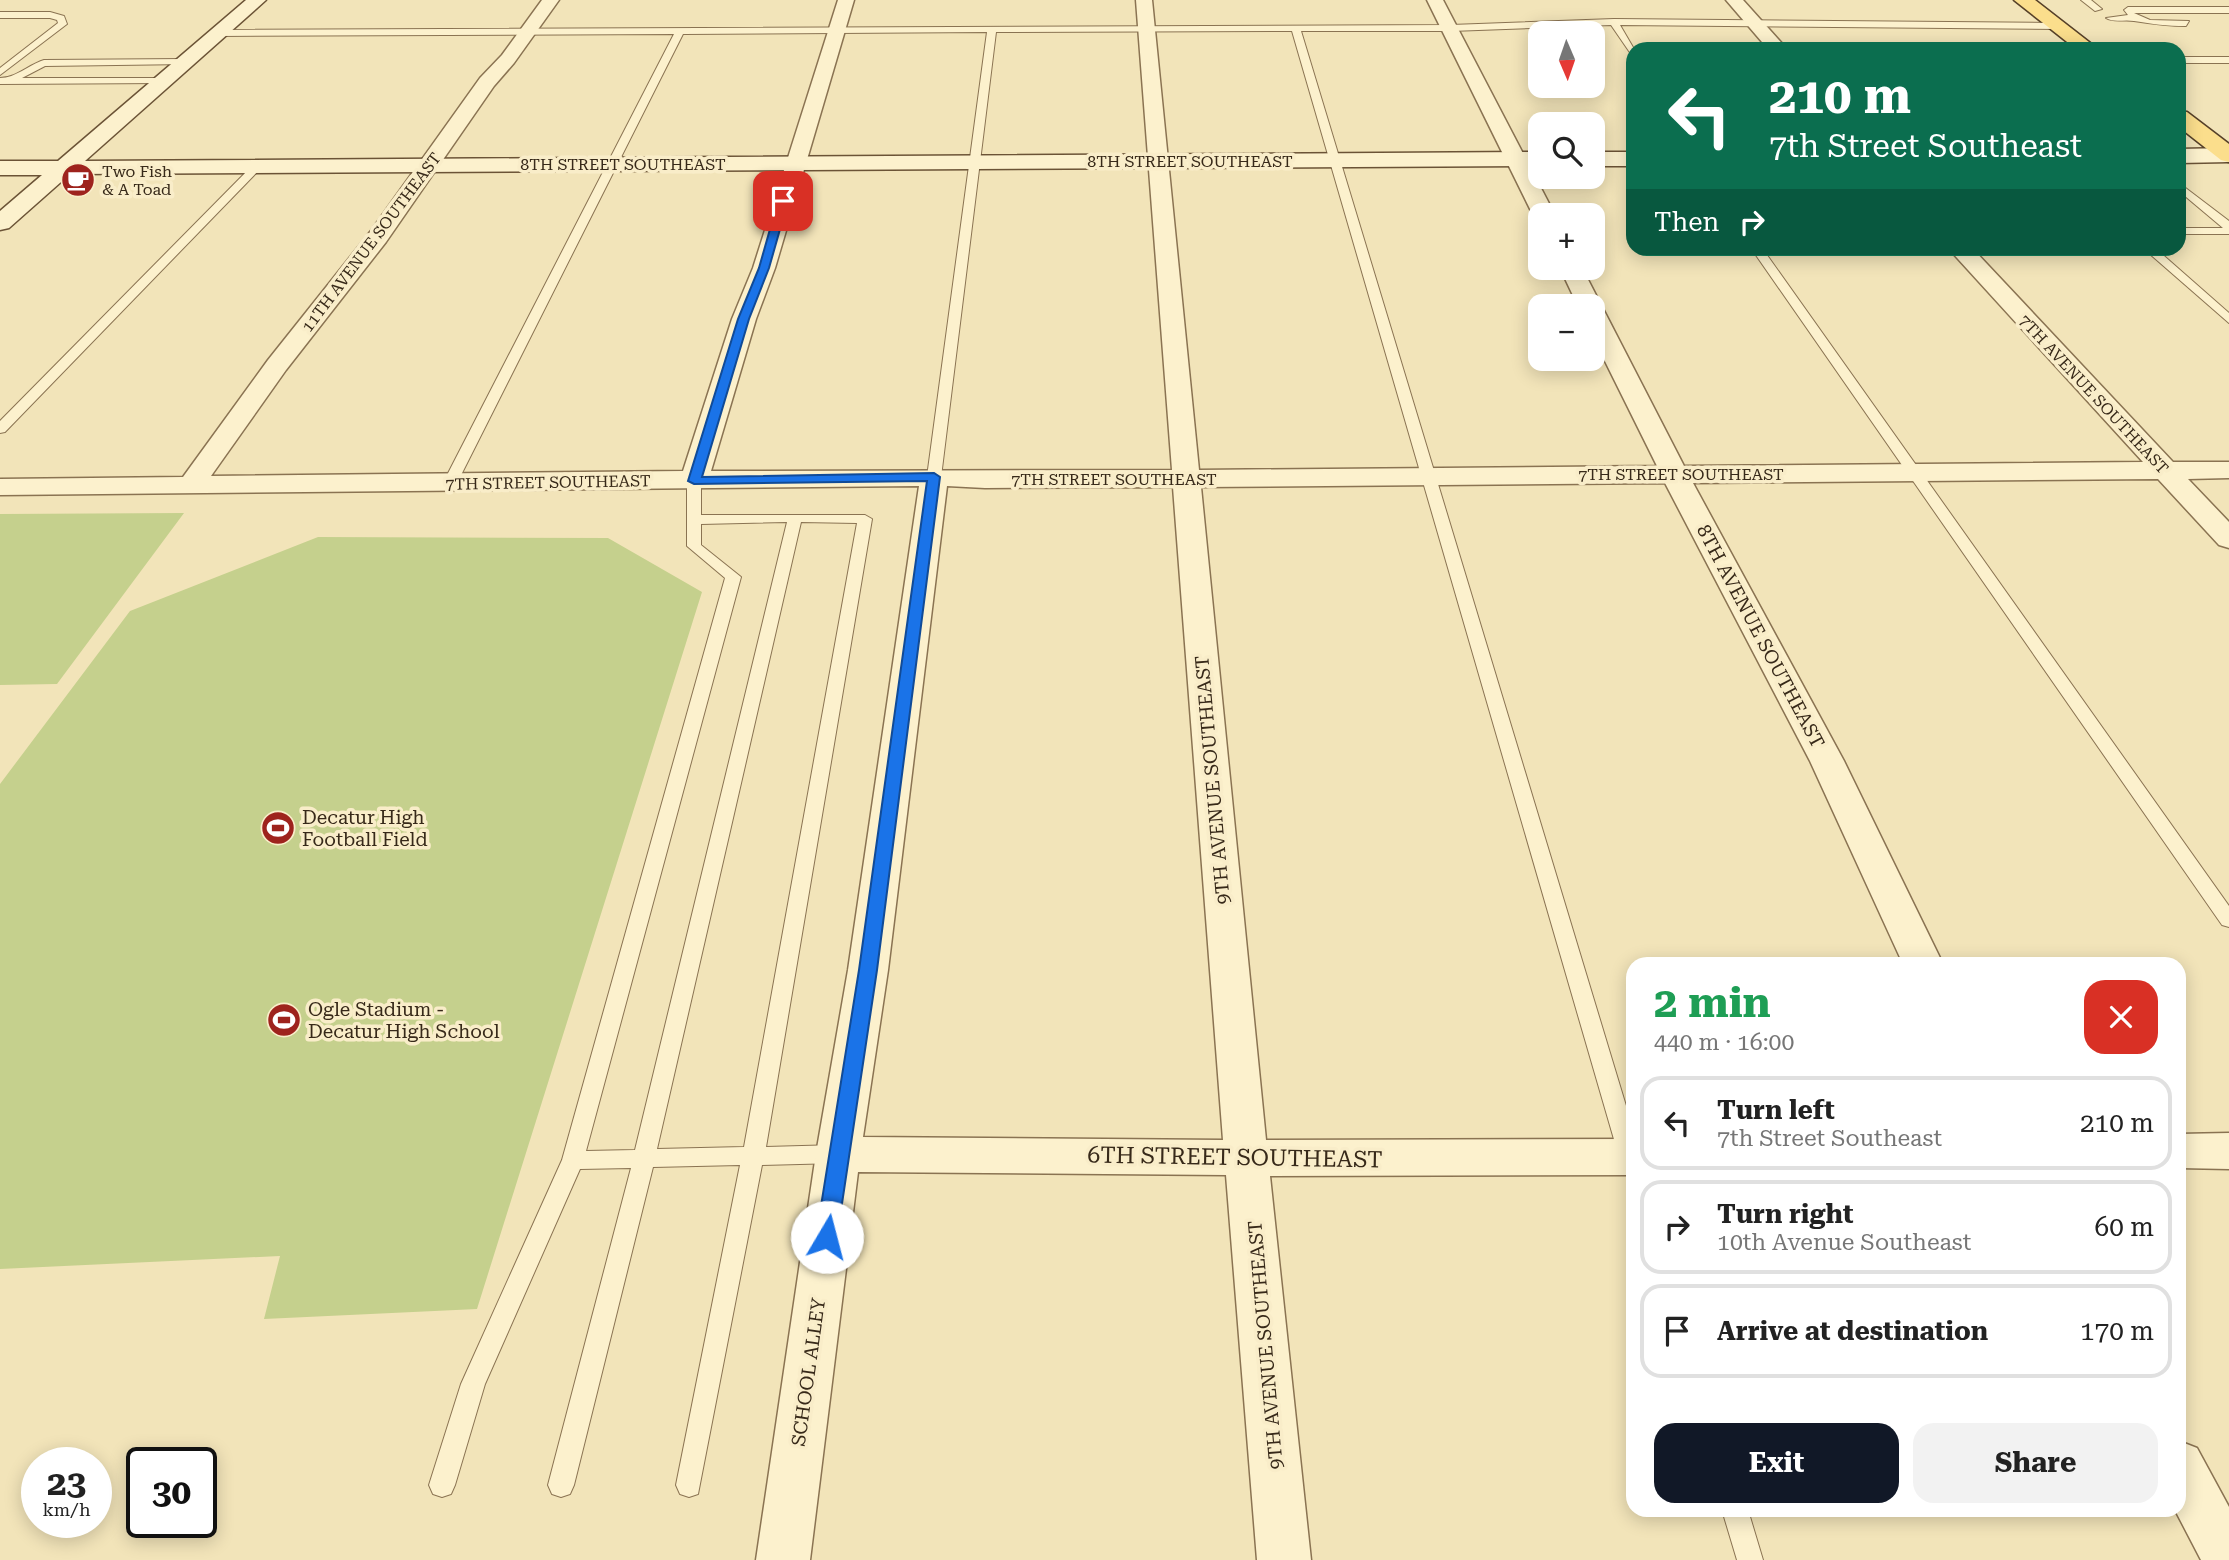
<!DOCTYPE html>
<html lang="en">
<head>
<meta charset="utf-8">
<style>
  :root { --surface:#fff; --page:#f2f2f2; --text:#222; --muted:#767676; --line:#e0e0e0; --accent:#111827 }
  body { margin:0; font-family:"Roboto Serif",serif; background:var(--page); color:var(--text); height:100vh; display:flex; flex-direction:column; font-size:26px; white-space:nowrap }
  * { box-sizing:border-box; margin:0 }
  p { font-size:23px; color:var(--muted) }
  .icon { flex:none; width:38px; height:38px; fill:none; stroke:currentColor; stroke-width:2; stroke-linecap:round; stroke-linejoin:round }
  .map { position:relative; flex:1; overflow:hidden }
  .drawer { position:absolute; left:1626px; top:957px; width:560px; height:560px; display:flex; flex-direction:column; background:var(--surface); border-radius:21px; box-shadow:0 4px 18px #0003 }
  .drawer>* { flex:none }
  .banner { position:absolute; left:1626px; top:42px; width:560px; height:214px; border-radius:21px; box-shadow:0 4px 18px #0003; background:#0b6e4f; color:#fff; overflow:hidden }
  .needle { width:46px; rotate:178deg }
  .controls { position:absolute; left:1528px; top:21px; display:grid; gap:14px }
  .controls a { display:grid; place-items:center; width:77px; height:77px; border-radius:14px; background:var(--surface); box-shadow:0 4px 18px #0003; font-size:35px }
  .speed { position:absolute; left:21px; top:1447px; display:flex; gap:14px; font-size:35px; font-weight:700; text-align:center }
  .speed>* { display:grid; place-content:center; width:91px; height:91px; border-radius:50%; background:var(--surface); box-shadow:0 4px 18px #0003; line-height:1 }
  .speed small { font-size:18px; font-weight:400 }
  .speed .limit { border:4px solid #111; border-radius:10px; background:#fff; color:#111 }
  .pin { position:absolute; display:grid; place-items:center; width:60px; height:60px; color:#fff; margin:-30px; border-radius:14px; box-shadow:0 4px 10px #0006 }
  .me { position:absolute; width:77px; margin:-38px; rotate:8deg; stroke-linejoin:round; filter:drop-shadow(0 0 5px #0008) }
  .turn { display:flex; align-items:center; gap:24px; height:147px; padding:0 28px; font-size:32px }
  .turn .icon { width:91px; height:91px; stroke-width:2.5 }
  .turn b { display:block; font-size:49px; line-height:60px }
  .then { display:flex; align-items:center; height:66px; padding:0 28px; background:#0003; gap:14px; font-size:26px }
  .round { display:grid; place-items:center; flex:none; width:74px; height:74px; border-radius:21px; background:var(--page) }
  .summary { display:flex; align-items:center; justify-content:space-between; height:119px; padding:0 28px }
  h1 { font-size:42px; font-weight:700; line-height:52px; color:#1e9e55 }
  .primary-button { display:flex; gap:14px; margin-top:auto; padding:14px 28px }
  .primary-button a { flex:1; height:80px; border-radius:21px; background:var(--accent); color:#fff; font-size:28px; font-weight:700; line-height:80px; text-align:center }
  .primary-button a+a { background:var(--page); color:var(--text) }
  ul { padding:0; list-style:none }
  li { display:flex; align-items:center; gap:21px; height:94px; margin:0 14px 10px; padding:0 14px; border:4px solid var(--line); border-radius:21px }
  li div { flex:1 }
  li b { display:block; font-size:26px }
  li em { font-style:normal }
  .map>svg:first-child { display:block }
  .green { fill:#c5d08d }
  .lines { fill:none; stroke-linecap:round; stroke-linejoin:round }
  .lane-casing { stroke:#8a7352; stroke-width:2 }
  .street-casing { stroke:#8a7352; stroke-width:3 }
  .secondary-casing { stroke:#6b5336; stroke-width:3 }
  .primary-casing { stroke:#564028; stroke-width:3 }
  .lane { fill:#fcf1cd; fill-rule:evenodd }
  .street { fill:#fcf1cd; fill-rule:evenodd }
  .secondary { fill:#fcf1cd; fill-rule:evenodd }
  .primary { fill:#fbde8c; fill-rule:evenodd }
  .route { fill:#1a73e8; stroke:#114b97; stroke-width:2 }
  .labels { text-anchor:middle; stroke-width:7; stroke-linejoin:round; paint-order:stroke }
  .far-street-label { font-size:16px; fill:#372919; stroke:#f9edc9 }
  .far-poi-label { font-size:16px; fill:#372919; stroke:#f9edc9; text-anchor:start }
  .street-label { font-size:19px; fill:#372919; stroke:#f9edc9 }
  .poi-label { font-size:19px; fill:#372919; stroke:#f9edc9; text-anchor:start }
  .near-street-label { font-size:23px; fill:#372919; stroke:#f9edc9 }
</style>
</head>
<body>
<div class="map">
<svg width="2229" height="1560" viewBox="0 0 2229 1560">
  <rect width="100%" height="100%" fill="#f2e4b9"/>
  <path class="green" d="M184,513l-127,171 -57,1v-171z
    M318,537l290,1 94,54 -225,717 -213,10 16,-63 -280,13v-485l130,-173z"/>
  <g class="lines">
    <g class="lane-casing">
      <path id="lane" d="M2081,0h10l11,9 -7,2z
        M2128,7h101v6h-95l16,7 39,1 -3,5c-20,0 -33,-2 -52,-5 -10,-2 -20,2 -28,-3l22,-3 -4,-5z
        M0,12h50l14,4 3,8 -67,51v-7l58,-45 -1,-3 -7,-2h-50z
        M1614,19l444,4 4,3 -4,3 -438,-4 14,24 -1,8 -22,-32 -160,6h-150l332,1098 -2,40 -8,-3 -3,-6 -328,-1129 -296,1 -55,445 -7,4 -7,-4 60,-445 -304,2 -226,449 -7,4 -7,-4 231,-449 -456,2 -4,-3 4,-3 1233,-5z
        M2179,57h50v6h-50z
        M185,59l5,3 -2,2 -143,2 -23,12h145l2,2 -5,3 -164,1v-6c16,0 28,-13 44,-18z
        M254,164l9,2 -258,266 -5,1v-12z
        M2179,183l50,38v13h-50v-6h44l-44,-37z
        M1751,248h11l467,658v21l-7,-2z
        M2143,248h12l74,65v10z
        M694,476l7,4v35h164l7,4 -106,628 72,-2 8,3 3,6 -3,6 -8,3 -76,2 -64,329 -9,3 -9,-3 -4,-9 64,-320 -87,2 -79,318 -4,9 -9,3 -9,-3 -4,-9 83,-317 -51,1 -95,215 -30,101 -4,9 -9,3 -9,-3 -4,-9 32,-101 101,-224 163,-582 -38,-32v-66zM787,522l-152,628 -49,1 155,-574 -40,-32v-21zM801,522l56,1 -113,624 -87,2z
        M1722,1510h26l15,50h-26z"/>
    </g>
    <g class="street-casing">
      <path id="street" d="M542,0h17l-45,63 -20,23 -108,156 -100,128 -75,106 472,-5 49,-152 21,-51 85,-268h16l-79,268 -19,51 -45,152 461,-1 -36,-470h16l47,470 458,-4 -65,-131v-29h-14l-18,-38h22l102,198 459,-4 -195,-214h24l201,214h56v16l-41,1 41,43v26l-10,-3 -61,-66 -465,4 151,278 99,203h-40l-93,-203 -145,-278 -464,4 65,653 367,-1v36l-363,1 41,384h-54l-31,-385 -368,-3 -48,388h-54l60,-406 32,-184 71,-484 -919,9v-16l183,-2 85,-117 102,-128 110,-154 22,-23zM947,486l38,2 188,-1 50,653 -360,-3 25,-167z
        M1427,0h16l112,215h-15v6l-7,-6z
        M1726,0h17l44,49h-19z
        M2229,1133v36l-50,-1v-34z
        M2179,1441l18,7 32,59v53h-28l-26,-50h4z"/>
    </g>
    <g class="secondary-casing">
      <path id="secondary" d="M246,0h20l-181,161 1455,-9v14l-1470,8 -61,54 -9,2v-19l42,-36h-42v-14h58z
        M2229,148v14l-50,1v-14z
        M1592,152h41v14h-41z"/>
    </g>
    <g class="primary-casing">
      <path id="primary" d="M2014,0h21l63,49h-22z
        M2179,111l8,1 42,32v18l-8,-2 -42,-33z"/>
    </g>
    <use href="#lane" class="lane"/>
    <use href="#street" class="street"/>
    <use href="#secondary" class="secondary"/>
    <use href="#primary" class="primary"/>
  </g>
  <path class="route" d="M783,199l5,2 -19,67 -20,51 -47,158 232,-4 6,4 -63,493 -40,267 -3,6 -7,2 -8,-2 -3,-6 43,-267 68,-489 -233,3 -6,-3 50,-162 21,-51 19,-67z"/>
  <defs>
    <g id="cafe-disc" transform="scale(1.75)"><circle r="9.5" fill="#9e231d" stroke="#f9edc9"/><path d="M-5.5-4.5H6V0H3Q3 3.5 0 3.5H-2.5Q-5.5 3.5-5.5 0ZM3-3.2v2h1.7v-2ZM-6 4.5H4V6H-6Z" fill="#fff"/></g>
    <g id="stadium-disc" transform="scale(1.75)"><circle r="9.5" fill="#9e231d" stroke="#f9edc9"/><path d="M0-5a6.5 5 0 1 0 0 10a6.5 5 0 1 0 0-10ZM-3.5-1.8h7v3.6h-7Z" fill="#fff"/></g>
  </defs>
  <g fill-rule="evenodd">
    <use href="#cafe-disc" x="78" y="180"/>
    <use href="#stadium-disc" x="278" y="828"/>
    <use href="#stadium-disc" x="284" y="1020"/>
  </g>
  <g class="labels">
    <g class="far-street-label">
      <text x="1190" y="167">8TH STREET SOUTHEAST</text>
      <text x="623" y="170">8TH STREET SOUTHEAST</text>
      <text transform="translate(371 242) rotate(-53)" y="6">11TH AVENUE SOUTHEAST</text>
      <text transform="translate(2094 394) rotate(47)" y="6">7TH AVENUE SOUTHEAST</text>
      <text x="1681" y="480">7TH STREET SOUTHEAST</text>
      <text x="1114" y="485">7TH STREET SOUTHEAST</text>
      <text transform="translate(548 482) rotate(-1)" y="6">7TH STREET SOUTHEAST</text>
    </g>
    <g class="far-poi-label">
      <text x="102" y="177">Two Fish<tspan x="102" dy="18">&amp; A Toad</tspan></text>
    </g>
    <g class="street-label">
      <text transform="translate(1761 636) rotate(62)" y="7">8TH AVENUE SOUTHEAST</text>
      <text transform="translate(1212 780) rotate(-95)" y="7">9TH AVENUE SOUTHEAST</text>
      <text transform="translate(1265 1345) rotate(-95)" y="7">9TH AVENUE SOUTHEAST</text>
      <text transform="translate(808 1372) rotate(-82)" y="7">SCHOOL ALLEY</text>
    </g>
    <g class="poi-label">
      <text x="302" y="824">Decatur High<tspan x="302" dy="22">Football Field</tspan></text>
      <text x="308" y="1016">Ogle Stadium -<tspan x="308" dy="22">Decatur High School</tspan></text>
    </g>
    <g class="near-street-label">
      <text transform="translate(1235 1157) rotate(1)" y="8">6TH STREET SOUTHEAST</text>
    </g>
  </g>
</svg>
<div class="controls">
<a><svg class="needle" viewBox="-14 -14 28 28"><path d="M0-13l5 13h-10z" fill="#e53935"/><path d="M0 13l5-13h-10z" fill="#767676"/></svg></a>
<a><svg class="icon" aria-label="search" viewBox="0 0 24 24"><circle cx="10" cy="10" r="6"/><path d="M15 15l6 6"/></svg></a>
<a>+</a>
<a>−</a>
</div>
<div class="speed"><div>23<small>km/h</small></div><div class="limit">30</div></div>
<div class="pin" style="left:783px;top:201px;background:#d93025"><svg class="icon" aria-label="arrive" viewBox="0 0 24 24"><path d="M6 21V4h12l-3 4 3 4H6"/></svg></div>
<svg class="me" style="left:827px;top:1237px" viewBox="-20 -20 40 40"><circle r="19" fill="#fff"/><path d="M0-13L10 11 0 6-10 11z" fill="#1a73e8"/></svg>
<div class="banner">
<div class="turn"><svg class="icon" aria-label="left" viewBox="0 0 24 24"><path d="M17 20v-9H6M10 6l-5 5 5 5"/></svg><div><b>210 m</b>7th Street Southeast</div></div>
<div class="then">Then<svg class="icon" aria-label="right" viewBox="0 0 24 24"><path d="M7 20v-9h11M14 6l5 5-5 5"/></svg></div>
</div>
<section class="drawer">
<div class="summary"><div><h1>2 min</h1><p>440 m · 16:00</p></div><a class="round" style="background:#d93025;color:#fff"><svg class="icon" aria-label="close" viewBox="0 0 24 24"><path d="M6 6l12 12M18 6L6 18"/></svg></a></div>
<ul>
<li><svg class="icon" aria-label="left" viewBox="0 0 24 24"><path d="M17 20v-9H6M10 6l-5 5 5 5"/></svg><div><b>Turn left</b><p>7th Street Southeast</p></div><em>210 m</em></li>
<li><svg class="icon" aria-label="right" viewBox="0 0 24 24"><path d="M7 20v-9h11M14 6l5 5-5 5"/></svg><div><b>Turn right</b><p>10th Avenue Southeast</p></div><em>60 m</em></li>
<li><svg class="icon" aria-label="arrive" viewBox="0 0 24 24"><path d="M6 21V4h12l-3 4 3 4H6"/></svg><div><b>Arrive at destination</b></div><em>170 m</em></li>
</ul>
<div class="primary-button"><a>Exit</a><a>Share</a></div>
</section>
</div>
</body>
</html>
